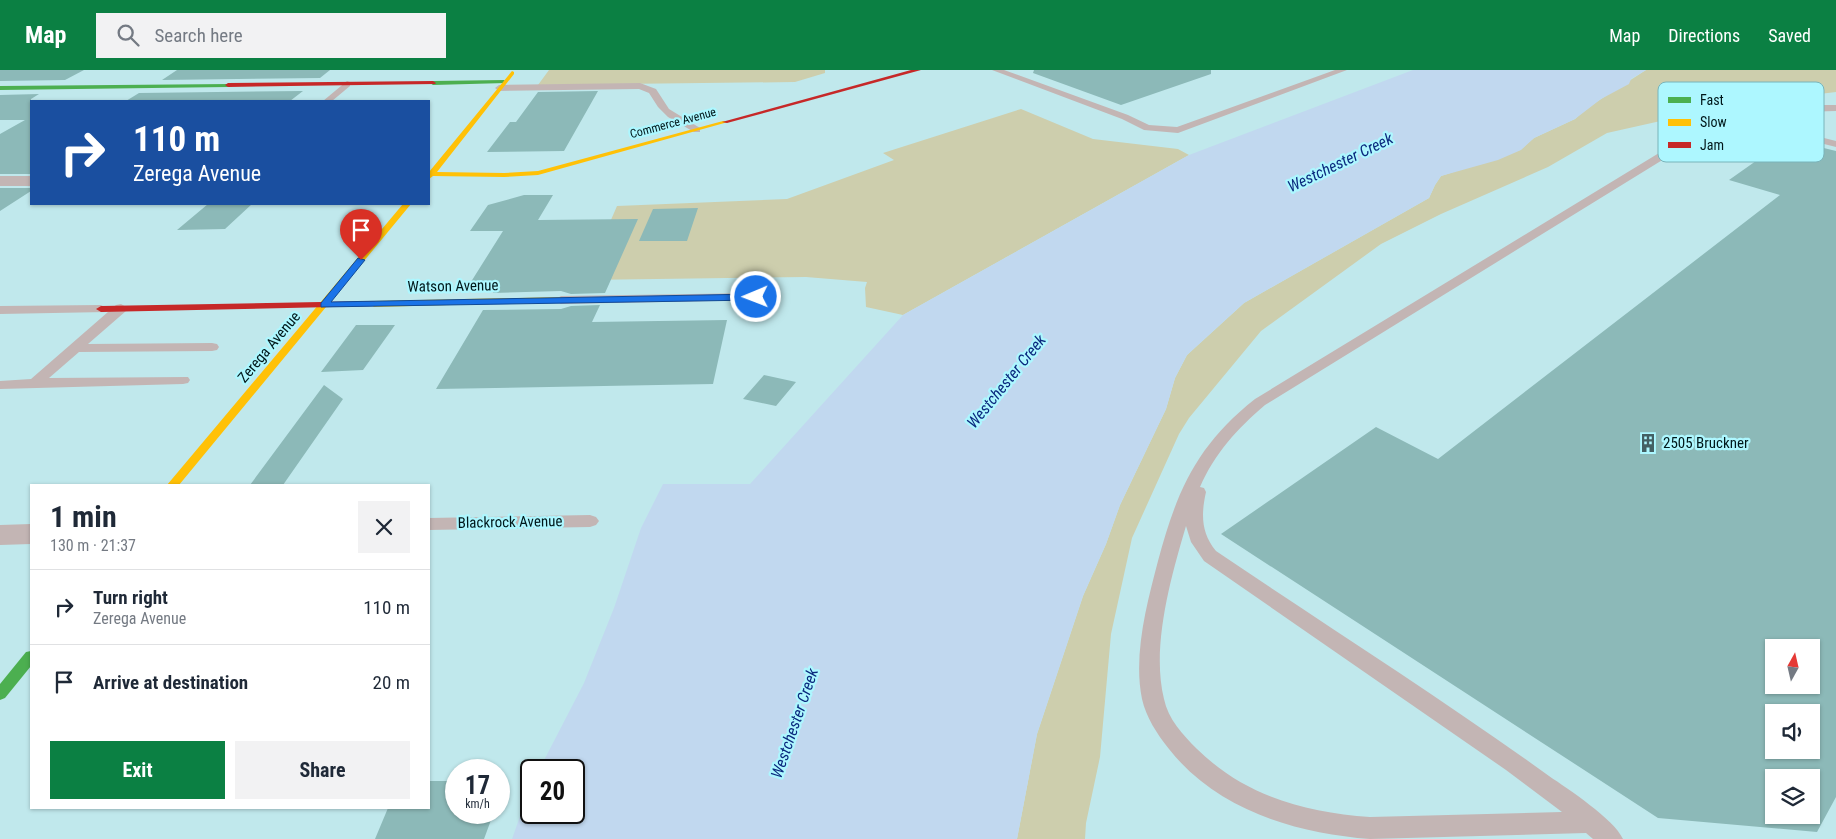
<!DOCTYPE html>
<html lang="en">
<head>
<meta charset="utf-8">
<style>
  :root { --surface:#fff; --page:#f2f2f3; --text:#1f2937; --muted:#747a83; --line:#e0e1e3; --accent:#0b8043 }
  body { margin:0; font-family:"Roboto Condensed",sans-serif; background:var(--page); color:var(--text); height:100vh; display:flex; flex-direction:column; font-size:19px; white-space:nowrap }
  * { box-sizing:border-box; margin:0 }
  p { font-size:16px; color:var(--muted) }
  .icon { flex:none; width:28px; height:28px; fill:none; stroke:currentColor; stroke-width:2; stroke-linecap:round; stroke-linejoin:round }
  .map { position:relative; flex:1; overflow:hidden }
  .sheet { position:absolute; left:30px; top:414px; width:400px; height:325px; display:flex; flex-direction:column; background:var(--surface); border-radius:0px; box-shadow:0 1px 4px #0004 }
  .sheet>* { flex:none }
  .top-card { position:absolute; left:30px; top:30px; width:400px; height:105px; border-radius:0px; box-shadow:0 1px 4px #0004; background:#1a4fa0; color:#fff; overflow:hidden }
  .needle { width:32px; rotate:8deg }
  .tools { position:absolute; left:1765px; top:569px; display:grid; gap:10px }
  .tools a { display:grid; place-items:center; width:55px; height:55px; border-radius:0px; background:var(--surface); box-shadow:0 1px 4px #0004; font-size:25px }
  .speed { position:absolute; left:445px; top:689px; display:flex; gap:10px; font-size:25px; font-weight:700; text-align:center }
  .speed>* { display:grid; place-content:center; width:65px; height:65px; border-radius:50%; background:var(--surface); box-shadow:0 1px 4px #0004; line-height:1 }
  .speed small { font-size:12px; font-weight:400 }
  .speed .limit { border:2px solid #111; border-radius:8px; background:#fff; color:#111 }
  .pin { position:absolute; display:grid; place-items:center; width:42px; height:42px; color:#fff; margin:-51px -21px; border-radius:50% 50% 50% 0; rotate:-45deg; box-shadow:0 0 5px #0007 }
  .pin .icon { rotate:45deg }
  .me { position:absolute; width:55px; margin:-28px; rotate:269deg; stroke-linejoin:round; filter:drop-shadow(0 0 4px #0008) }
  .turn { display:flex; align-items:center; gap:18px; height:105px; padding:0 20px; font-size:22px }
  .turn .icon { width:65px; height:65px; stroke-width:2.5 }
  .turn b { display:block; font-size:35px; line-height:42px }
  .round { display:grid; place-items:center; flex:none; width:52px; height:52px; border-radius:0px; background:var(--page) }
  .head { display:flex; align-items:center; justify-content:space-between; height:85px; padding:0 20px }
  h1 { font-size:30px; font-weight:700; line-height:38px }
  .cta { display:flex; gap:10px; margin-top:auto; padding:10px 20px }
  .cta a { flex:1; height:58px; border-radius:0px; background:var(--accent); color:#fff; font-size:20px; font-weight:700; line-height:58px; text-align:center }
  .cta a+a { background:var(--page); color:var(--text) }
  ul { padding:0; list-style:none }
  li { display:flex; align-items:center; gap:15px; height:75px; padding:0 20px; border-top:1px solid var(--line) }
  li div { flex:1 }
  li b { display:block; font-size:19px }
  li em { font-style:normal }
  header { display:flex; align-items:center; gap:30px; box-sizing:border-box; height:70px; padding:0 25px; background:var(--accent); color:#fff }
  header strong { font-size:24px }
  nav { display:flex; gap:28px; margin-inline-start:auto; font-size:18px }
  .search { width:350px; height:45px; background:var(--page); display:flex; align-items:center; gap:12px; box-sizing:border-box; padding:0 18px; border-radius:0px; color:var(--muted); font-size:19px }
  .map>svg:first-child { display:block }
  .green { fill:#cdcead }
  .water { fill:#c1d8ef }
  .building { fill:#8cb9b8; fill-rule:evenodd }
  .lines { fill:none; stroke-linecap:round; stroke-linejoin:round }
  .lane { fill:#c3b5b4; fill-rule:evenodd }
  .street { fill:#c3b5b4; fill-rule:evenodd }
  .fast { fill:#4caf50; fill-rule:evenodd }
  .slow { fill:#ffc107; fill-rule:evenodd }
  .jam { fill:#c62828; fill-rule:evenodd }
  .route { fill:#1a73e8; stroke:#114b97 }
  .labels { text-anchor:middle; stroke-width:4.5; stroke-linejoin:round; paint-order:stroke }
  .far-street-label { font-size:12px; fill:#00171a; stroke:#adf7ff }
  .street-label { font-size:15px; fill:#00171a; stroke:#adf7ff }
  .poi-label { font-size:15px; fill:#00171a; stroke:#adf7ff; text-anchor:start }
  .water-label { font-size:16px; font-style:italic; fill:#0a297e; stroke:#adf7ff }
  .key { fill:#adf7ff; stroke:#79b4ba; stroke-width:1 }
  .key-label { font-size:14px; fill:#00171a }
</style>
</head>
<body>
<header>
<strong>Map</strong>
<div class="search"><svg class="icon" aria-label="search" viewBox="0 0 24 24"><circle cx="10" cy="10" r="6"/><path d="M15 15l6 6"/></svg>Search here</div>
<nav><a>Map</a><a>Directions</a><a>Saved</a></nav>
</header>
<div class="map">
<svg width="1836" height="769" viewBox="0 0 1836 769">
  <rect width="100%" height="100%" fill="#c0e8ec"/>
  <path class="green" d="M549,0h276v3l-30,9 -257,3z
    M1646,0h190v22l-75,9 1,4 -3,2 -61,15 -24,-4 -67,15 -59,34 -107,47 -60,30 -120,87 -72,87 -10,16 -47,104 -21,96 -11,123 -14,66 -1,16h-68l20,-105 46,-138 23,-52 14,-39 46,-96 9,-31 12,-23 57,-52 185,-105 6,-13 6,-9 79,-26 14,-12 41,-19 9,-9z
    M1021,39l72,30 85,10 11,6 -286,160 -37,-8 -1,-19 2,-6 -61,-5 -221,3 32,-74 170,-7 107,-39 -11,-7z"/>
  <path class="water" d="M1413,0h233l-15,9 -2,5 -28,15 -26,20 -41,19 -13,12 -23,10 -57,16 -6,9 -6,13 -185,105 -57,52 -12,23 -9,31 -46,96 -14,39 -23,52 -46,138 -20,105h-505l19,-54v27h43v-42h-35l45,-87 30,-75 27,-80 22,-44h87l153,-169 286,-160z"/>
  <path class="building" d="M0,0h84l-19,10 -65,1z
    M177,0h153l-10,8 -158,2z
    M1034,0h177v4l-90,31 -88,-32z
    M303,21l-13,10h-164l13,-8z
    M598,21l-34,60 -77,1 23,-30h6l22,-30z
    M39,24l-8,5v75h-31v-40l25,-14h-25v-25z
    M1787,69l49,12v646l-19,35 -159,-14 -437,-284 155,-107 62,32 342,-264 -51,-15zM1774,578h37v37h-37zM1774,642h37v38h-37zM1774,708h37v37h-37z
    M0,118h31v3l-31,20z
    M524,125h29l-15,25 100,-1 -33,74 -34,1 -10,-3 -68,2 5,-9 -29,1 34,-54h-33l18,-26z
    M208,134h44l-27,25 -48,1z
    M698,138l-11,33h-48l14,-32z
    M600,235l-8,17 135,-2 -14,64 -277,5 47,-79 78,-1 10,-3z
    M356,255h39l-32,45 -42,2z
    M764,305l32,7 -20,24 -33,-7z
    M324,315l19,14 -60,86h-33z
    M429,711h27v31h38l-10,27h-109l13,-31h41z"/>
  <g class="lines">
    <path class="lane" d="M992,0h12l124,45 21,10 28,2 158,-57h12l-169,63 -34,-3 -22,-11z
      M347,11l3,1v4l-18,15h-9z
      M640,13l16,6 13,20 31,19v4h-6l-26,-15 -10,-10 -9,-14 -10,-4 -140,2 -4,-3 4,-3z
      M1819,35h17v6l-36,1 -51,10 27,4 60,15v6l-60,-15 -32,-5 -1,-3 -53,19 -425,262c-28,24 -50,48 -65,82l4,1 2,4c-5,22 -5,41 10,59 111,75 225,147 333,225 19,13 65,43 74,63h-30l-7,-6 -216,6c-75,-6 -153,-29 -201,-90 -12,-15 -23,-32 -27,-50 -9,-44 5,-96 16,-138 19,-71 39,-116 97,-162l427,-260c44,-19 90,-30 137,-34zM1186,456l5,16 13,19 302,209 56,42 -192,5c-66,-5 -125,-21 -173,-68 -14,-14 -29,-30 -33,-50 -13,-52 7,-122 22,-173z
      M756,223l5,1 2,3 -2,3 -200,4 -7,-4 7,-4z
      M121,234l7,4 -2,3 -38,33 124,-1 5,1 2,3 -2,3 -5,1 -133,1 -30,26 139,-1 2,3 -2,3 -5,1 -183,5v-8l31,-2 85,-74z
      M101,235l7,4 -2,3 -106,2v-8z
      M590,445l6,2 3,4 -3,4 -6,2 -161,3v-12z"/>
    <path class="street" d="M0,106h31v10h-31z
      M31,454v20l-31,1v-20z"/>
    <path class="fast" d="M504,10l3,2 -1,1 -73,2 -3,-2 3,-2z
      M230,14v2l-2,1 -228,3v-4z
      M31,581v15l-26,32 -5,2v-16l26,-32z"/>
    <path class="slow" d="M512,1l2,1v2l-77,98 67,1 34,-2 185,-50 5,1 -190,53 -34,2 -71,-1 -4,3v-7z
      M403,134h8l-232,281h-12z
      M561,227l5,3 -2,2 -190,5 -5,-3 5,-3z"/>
    <path class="jam" d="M911,0h10l-194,53 -5,-1z
      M433,11l3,2 -1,1 -207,3 -3,-2 3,-2z
      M374,231l5,3 -2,2 -276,6 -5,-3 5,-3z"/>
  </g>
  <path class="route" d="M358,188l7,2 -34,42 425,-8 5,3 -5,3 -435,7v-4z"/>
  <defs>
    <g id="building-bare" transform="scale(1.5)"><path d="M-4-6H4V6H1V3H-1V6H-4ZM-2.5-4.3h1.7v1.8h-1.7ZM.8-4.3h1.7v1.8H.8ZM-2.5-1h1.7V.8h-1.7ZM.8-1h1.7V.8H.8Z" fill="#436064" stroke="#adf7ff" stroke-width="2.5" paint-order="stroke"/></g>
  </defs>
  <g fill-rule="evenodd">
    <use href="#building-bare" x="1648" y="373"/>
  </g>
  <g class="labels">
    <g class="far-street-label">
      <text transform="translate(673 53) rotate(-15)" y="4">Commerce Avenue</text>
    </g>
    <g class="street-label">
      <text transform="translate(453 216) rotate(-1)" y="5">Watson Avenue</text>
      <text transform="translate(269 277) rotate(-50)" y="5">Zerega Avenue</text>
      <text transform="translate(510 452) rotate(-1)" y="5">Blackrock Avenue</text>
    </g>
    <g class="poi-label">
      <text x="1663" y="378">2505 Bruckner</text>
    </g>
    <g class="water-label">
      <text transform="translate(1340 92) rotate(-26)" y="6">Westchester Creek</text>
      <text transform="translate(1006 311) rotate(-51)" y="6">Westchester Creek</text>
      <text transform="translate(794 653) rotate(-71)" y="6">Westchester Creek</text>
    </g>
  </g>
  <rect x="1658" y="12" width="166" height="80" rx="8" class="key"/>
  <rect x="1668" y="27" width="23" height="6" fill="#4caf50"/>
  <rect x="1668" y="49" width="23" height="7" fill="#ffc107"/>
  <rect x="1668" y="72" width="23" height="6" fill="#c62828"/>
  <g class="key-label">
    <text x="1700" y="35">Fast</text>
    <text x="1700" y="57">Slow</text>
    <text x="1700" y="80">Jam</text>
  </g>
</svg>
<div class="tools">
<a><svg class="needle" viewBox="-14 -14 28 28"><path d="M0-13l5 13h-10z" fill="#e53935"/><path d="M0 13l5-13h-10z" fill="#747a83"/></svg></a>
<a><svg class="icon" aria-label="sound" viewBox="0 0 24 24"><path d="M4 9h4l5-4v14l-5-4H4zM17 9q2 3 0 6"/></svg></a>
<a><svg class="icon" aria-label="layers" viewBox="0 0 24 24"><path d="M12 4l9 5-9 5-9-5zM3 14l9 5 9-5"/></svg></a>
</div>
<div class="speed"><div>17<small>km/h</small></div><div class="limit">20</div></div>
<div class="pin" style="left:361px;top:190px;background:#d93025"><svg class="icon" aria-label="arrive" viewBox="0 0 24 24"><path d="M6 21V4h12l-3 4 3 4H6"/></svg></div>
<svg class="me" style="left:756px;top:227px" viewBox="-20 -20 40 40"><circle r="17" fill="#1a73e8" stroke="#fff" stroke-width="3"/><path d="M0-11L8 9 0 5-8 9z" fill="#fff"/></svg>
<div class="top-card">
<div class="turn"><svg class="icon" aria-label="right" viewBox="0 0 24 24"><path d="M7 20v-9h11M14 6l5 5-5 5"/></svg><div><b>110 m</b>Zerega Avenue</div></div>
</div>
<section class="sheet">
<div class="head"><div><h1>1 min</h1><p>130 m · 21:37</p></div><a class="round"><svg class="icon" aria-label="close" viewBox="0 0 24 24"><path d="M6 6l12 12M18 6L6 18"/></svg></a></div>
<ul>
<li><svg class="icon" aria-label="right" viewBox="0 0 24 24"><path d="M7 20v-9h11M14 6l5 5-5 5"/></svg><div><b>Turn right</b><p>Zerega Avenue</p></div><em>110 m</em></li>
<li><svg class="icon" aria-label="arrive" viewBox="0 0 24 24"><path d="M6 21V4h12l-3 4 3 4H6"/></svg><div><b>Arrive at destination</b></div><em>20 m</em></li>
</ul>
<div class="cta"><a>Exit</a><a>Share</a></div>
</section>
</div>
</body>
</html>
